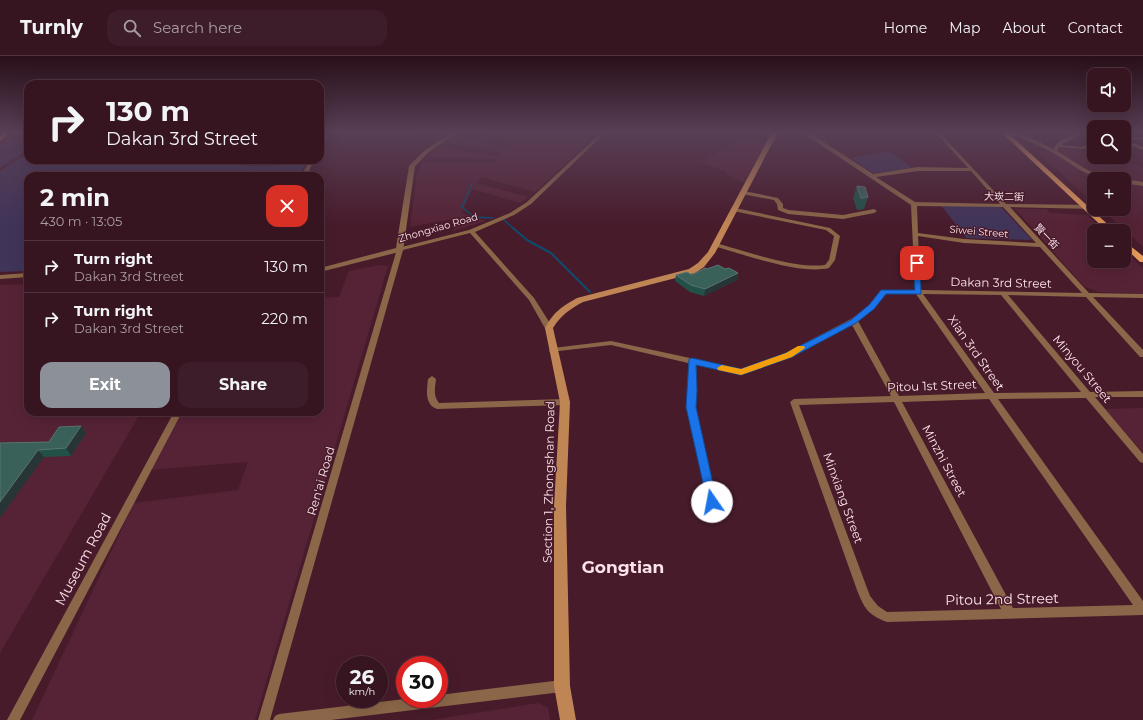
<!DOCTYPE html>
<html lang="en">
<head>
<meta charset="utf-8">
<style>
  :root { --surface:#361420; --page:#3d1d29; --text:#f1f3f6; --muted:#aa9ea5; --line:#50333e; --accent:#8c9099 }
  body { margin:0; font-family:Montserrat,"Noto Sans TC",sans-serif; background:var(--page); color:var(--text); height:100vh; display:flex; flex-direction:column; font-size:15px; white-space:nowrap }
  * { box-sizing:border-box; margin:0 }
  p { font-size:13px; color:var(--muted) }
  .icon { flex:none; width:22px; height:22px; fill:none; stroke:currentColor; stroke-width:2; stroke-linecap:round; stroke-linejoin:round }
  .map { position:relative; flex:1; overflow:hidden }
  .sheet { position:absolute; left:24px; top:116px; width:300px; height:244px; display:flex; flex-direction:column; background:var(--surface); border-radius:12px; box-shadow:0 4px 16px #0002,0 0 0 1px var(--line) }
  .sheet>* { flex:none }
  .hud { position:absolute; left:24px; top:24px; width:300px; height:84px; border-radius:12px; box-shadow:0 4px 16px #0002,0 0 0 1px var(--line); background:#361420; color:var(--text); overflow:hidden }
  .tools { position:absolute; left:1087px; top:12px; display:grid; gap:8px }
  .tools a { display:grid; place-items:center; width:44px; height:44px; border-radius:8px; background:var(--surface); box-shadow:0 4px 16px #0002,0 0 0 1px var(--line); font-size:20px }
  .speed { position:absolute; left:336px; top:600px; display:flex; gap:8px; font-size:20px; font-weight:700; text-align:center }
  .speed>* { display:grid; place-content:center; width:52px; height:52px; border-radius:50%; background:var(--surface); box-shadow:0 4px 16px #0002,0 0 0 1px var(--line); line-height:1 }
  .speed small { font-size:10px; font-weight:400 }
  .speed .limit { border:6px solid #d22; background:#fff; color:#111 }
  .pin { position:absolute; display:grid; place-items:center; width:34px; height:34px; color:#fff; margin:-17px; border-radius:8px; box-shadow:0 2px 6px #0006 }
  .me { position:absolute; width:44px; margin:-22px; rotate:348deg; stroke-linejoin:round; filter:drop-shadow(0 0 3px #0008) }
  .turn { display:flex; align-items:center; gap:14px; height:84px; padding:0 16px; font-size:18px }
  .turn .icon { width:52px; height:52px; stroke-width:2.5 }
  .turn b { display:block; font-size:28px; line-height:34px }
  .round { display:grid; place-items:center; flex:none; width:42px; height:42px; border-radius:12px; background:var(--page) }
  .summary { display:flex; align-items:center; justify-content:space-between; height:68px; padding:0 16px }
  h1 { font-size:24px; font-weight:700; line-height:30px }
  .action { display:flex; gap:8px; margin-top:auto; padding:8px 16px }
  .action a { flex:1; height:46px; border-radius:12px; background:var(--accent); color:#fff; font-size:16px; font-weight:700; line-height:46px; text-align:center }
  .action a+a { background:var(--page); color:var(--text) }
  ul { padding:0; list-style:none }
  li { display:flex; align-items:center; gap:12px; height:52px; padding:0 16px; border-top:1px solid var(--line) }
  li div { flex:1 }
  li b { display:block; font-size:15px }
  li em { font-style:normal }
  header { display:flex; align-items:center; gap:24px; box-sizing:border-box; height:56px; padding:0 20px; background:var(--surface); border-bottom:1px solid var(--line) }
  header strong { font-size:19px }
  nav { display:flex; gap:22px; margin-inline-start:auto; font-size:14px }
  .search { width:280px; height:36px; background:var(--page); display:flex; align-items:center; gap:10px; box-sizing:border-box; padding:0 14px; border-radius:12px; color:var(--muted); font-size:15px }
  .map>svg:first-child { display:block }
  .built { fill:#562336 }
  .green { fill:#413459 }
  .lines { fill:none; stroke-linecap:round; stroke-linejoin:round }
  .stream-far1 { stroke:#0c4c6f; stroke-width:1.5 }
  .stream { stroke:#0c4c6f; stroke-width:2 }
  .minor { fill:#8b6648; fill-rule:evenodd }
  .tertiary { fill:#8b6648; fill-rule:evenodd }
  .secondary { fill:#c08554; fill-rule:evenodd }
  .primary { fill:#e99d5c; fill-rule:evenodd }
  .trunk { fill:#efad76; fill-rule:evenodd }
  .wall { fill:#215149 }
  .shaded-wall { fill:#273536 }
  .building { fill:#39615a; stroke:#587571 }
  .route { fill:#1a73e8; stroke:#114b97 }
  .slow { fill:#f59e0b }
  .labels { text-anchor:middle; stroke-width:3; stroke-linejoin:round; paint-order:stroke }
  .far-street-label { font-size:10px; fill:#fce3ea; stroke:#481b2b }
  .street-label { font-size:12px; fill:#fce3ea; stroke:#481b2b }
  .near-street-label { font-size:14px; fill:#fce3ea; stroke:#481b2b }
  .near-quarter-label { font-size:17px; font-weight:bold; fill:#fce3ea; stroke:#481b2b }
</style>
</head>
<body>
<header>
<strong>Turnly</strong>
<div class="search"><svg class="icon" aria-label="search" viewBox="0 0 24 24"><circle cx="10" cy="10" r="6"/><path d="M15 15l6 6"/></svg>Search here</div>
<nav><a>Home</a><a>Map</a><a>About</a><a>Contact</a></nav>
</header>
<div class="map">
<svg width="1143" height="664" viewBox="0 0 1143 664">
  <rect width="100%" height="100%" fill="#481b2b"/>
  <path class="built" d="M486,76h113l-64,60 -54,-15 -4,6 51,14 -8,6 -48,-14 -10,24 24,8 -33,10 5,-13 -48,9 7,-53 6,-12 70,1 2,-4 -67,-2 9,-10 60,9 2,-3 -55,-11 11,-7 53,13 8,-7z
    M744,82l22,6 -22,38h-2l-17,-8 2,-2 -27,-10z
    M1062,92h16l5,3 11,1v5h17l32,10v80l-42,-38h23v-30h-30v24l-58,-52h21z
    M1015,153h31l4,4 37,2 17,16h-10v30h30v-11l19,18v26l-44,-2 -15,-6z
    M381,209l7,1 -133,454h-223l102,-217 104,-13 10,-28 -101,8 33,-58h140v-114l19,-1 10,-26z
    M28,228v128h113l-141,241v-368z
    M1143,352v45l-38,-44z
    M538,647l10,5 2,12h-118z"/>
  <path class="green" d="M14,76h14v18l-28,18v-24z
    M336,76h87l-41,5z
    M889,95l23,17 -39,5 -22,-15z
    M28,97v7h222l-4,6 44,-1 3,-5h15l-9,16h-271v95l-28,1v-101z
    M941,149l60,2 31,33 -66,-2z"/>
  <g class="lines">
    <path class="stream-far1" d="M472,128l-10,23 12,10 19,1
      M503,163l11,10"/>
    <path class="stream" d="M513,172l14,12 24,13 39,39"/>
    <path class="minor" d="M320,76h2l5,4 -5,10 -2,1v-6l3,-5 -3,-2z
      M602,76h4l-75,72 -17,11 -39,17 59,66 19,30 -1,2h-6l-17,-30 -59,-67 -67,17 -133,470h-12l139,-471 1,-1 71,-18 41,-17 17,-11z
      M799,76h5l9,3 60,39 45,-7 50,1 -33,-36h4l67,72 88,1v4l-84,-2 79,86 54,1v4l-50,-1 50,53v7h-3l-54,-60 -78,-2 82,97 53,-1v6h-48l48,57v9l-3,-1 -54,-64 -88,1 145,202v14l-256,7c-19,-7 -23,-14 -30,-32l-67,-188 4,-3 97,-3 -39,-71 -60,32 -51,18 -45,-11 1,26 -2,17 22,94 -2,3 -3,1 -3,-1 -2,-3 -20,-94 2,-17 -1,-27 -77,-18 -61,7 -1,-2 4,-2 58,-7 130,28 45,-16 65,-34 18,-13 13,-16h33l-4,-85 -102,-68zM918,115h53l29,33 -85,-2 -39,-25zM917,150l86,1 33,36 -72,-4 -46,-6zM918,180l46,7 76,4 42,46 -161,-3zM886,237l30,1 69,99 -86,3 -41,-75 15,-13zM923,238l78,1 80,97 -87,1zM989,343l144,206 -120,3 -111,-206zM894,346l107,207 -114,3 -9,-6 -8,-10 -71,-191z
      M1076,76h4v2l-19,11 21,2 12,-4v3l-12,3 -23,-2 -2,4 27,17 15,8 17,3 -20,-1 -16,-8 -28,-18 -35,-16h-9l-2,-1c12,-6 35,8 47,14l5,-7 18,-9z
      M1143,81v2l-15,2 15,6v3l-19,-7v-4z
      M310,104h4l-7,16h-6z
      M1124,123l19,3v4l-19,-3z
      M744,135l34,7 5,6v4l6,2 54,5 31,-6 3,2 -3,2 -31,6 -55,-5 -10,-4 -1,-6 -3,-4 -32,-6 -1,-1z
      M735,152l95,20 10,8 -5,24 -6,8c-29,7 -86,-14 -116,-22v-2l2,-1c31,8 79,26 110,22l4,-5 5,-24 -8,-6 -93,-19v-2z
      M432,320l4,3c-1,9 -3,17 3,24l126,-4 4,3 -4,3 -128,4c-13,-5 -10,-19 -9,-30z
      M174,356h8l-162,308h-13z
      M562,624l4,2 2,4 -2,4 -4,2 -231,28h-58l2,-4 4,-2 126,-15h34v-4z"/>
    <path class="tertiary" d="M453,76h6l-30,20 -14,14 -12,85 -83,21v-4l76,-20 13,-82 16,-16z
      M28,217v4l-28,2v-4z"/>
    <path class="secondary" d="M772,76h6l-63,121 -11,14 -9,6 -112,29c-13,7 -22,13 -30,26l17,74 -4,104 4,180 6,34h-16l-6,-34v-180l6,-104 -15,-74c9,-16 16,-21 32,-30l112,-29 9,-6 10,-11z"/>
    <path class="primary" d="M1001,76h6l108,99h-8z
      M1124,185l19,15v6h-3l-16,-15z"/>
    <path class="trunk" d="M5,76h6l-11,9v-5z"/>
  </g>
  <path class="wall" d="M857,130l11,11 -4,12 -7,1 -4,-12z
    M707,213h18l13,4 -1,7 -33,16 -14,-4 -15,-11 1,-6h16z
    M78,356h26l-2,2 -22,1z
    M81,370l5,7 -15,23 -27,1 -44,-14 49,-1z"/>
  <path class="shaded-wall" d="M738,217l-1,7 -33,16 1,-7z
    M81,370l5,7 -15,23 -5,-8z
    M38,394l6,7 -44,61v-16z"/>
  <path class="building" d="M857,130l8,1 3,10 -7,1z
    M718,209l7,4 4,-1 9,5 -33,16 -14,-4 -15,-10 11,-3 5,3 13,-7 2,1z
    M81,370l-15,22 -28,2 -38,52v-59l49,-1 10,-15z"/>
  <linearGradient id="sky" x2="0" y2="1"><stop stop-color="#280f18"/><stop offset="0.45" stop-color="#583f55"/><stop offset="1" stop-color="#583f55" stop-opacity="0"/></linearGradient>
  <rect width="1143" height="169" fill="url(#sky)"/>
  <path class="route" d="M917,205l3,2 1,31h-35l-12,15 -18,14 -64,34 -48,17 -3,1 -45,-10 1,25 -1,17 21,95 -1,3 -4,1 -4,-1 -22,-98 3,-48 3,-1 49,11 45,-16 65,-33 18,-15 12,-15h34l-2,-27z"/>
  <path class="slow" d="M798,290h6l1,2 -13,9 -51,18 -23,-5 -1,-2 5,-3 19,4 45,-16z"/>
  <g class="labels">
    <g class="far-street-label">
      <text transform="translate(1004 140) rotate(1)" y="4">大崁二街</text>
      <text transform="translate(438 171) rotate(-16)" y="4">Zhongxiao Road</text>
      <text transform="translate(979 175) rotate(5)" y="4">Siwei Street</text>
      <text transform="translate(1047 180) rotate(46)" y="4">賢一街</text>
    </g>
    <g class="street-label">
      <text transform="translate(1001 227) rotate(1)" y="4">Dakan 3rd Street</text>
      <text transform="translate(976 297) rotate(55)" y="4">Xian 3rd Street</text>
      <text transform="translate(1082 313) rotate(50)" y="4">Minyou Street</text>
      <text transform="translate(932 330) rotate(-2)" y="4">Pitou 1st Street</text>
      <text transform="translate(944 405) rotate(62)" y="4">Minzhi Street</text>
      <text transform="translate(321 425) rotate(-74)" y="4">Ren'ai Road</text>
      <text transform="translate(549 426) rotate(-89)" y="4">Section 1, Zhongshan Road</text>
      <text transform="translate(843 442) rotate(70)" y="4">Minxiang Street</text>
    </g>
    <g class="near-street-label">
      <text transform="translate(83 503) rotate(-62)" y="5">Museum Road</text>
      <text transform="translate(1002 543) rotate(-1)" y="5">Pitou 2nd Street</text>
    </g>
    <g class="near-quarter-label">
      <text x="623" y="517">Gongtian</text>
    </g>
  </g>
</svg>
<div class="tools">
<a><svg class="icon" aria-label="sound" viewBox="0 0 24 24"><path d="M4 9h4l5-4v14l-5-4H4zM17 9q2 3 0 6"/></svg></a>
<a><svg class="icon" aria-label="search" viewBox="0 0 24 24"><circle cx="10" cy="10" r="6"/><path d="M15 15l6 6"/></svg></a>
<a>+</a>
<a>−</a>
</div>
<div class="speed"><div>26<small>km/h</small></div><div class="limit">30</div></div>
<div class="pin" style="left:917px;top:207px;background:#d93025"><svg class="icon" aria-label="arrive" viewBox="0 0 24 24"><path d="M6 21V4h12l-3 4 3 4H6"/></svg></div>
<svg class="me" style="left:712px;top:446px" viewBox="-20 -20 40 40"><circle r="19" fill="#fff"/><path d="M0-13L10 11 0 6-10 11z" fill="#1a73e8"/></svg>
<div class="hud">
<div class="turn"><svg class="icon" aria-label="right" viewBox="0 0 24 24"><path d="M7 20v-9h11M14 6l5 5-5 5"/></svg><div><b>130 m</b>Dakan 3rd Street</div></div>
</div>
<section class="sheet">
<div class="summary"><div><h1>2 min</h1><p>430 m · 13:05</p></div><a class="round" style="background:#d93025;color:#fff"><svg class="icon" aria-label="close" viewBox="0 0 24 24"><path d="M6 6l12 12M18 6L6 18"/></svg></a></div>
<ul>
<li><svg class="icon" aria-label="right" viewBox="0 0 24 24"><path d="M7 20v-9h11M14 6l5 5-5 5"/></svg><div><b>Turn right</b><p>Dakan 3rd Street</p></div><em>130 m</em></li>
<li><svg class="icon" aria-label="right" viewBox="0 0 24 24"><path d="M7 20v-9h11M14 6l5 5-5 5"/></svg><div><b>Turn right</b><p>Dakan 3rd Street</p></div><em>220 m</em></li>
</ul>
<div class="action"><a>Exit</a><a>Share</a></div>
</section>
</div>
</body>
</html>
